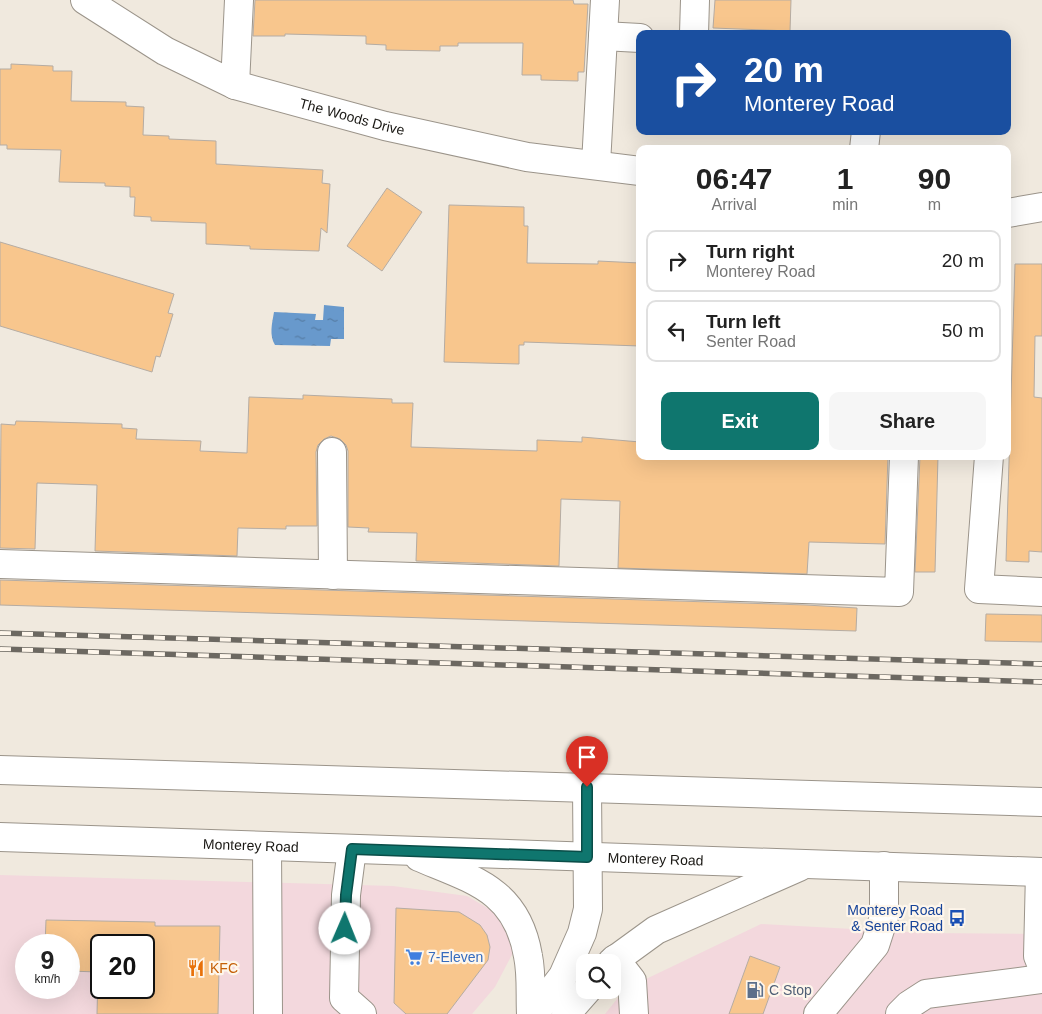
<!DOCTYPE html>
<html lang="en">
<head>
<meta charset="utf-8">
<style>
  :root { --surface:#fff; --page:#f6f6f6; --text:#222; --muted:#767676; --line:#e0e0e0; --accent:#0f766e }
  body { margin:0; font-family:Arial,sans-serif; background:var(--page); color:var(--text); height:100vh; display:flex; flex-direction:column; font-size:19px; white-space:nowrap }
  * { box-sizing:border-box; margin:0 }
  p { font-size:16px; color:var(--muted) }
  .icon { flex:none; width:28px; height:28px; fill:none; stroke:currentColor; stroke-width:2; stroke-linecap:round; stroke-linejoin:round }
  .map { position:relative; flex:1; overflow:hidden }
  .sheet { position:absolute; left:636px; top:145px; width:375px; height:315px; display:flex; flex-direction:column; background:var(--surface); border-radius:10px; box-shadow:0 5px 20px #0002 }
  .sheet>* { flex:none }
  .banner { position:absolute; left:636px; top:30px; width:375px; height:105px; border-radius:10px; box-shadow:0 5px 20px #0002; background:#1a4fa0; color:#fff; overflow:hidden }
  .tools { position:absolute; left:576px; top:954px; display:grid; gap:10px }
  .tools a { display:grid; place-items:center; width:45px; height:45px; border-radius:10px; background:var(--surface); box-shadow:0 5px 20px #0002; font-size:25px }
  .speed { position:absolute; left:15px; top:934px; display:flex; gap:10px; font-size:25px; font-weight:700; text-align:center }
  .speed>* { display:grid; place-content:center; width:65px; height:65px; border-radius:50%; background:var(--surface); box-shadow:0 5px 20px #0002; line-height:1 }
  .speed small { font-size:12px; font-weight:400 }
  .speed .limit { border:2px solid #111; border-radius:8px; background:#fff; color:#111 }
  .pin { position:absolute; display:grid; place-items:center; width:42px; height:42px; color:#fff; margin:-51px -21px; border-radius:50% 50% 50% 0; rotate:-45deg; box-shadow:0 0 5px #0007 }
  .pin .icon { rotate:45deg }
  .me { position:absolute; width:55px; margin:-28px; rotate:1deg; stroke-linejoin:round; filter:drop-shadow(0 0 4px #0008) }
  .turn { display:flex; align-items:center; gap:18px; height:105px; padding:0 25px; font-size:22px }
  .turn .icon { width:65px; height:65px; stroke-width:2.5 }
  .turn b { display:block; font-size:35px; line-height:42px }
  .eta { display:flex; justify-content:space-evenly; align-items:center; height:85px; text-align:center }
  .eta b { font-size:30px; font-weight:600; line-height:35px }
  .cta { display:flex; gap:10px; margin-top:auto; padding:10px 25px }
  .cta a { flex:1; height:58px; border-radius:10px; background:var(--accent); color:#fff; font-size:20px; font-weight:600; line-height:58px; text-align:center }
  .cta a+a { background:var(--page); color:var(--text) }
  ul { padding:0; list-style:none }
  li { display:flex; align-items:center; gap:15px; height:62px; margin:0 10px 8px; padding:0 15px; border:2px solid var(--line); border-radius:10px }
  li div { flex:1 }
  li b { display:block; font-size:19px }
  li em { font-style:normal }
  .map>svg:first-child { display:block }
  .commercial { fill:#f3d8dd; fill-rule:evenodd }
  .water { fill:url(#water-ripples) }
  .building { fill:#f8c68d; stroke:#b5aca3; fill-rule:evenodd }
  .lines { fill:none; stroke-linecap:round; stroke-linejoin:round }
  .minor-casing { stroke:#9b948a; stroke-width:30 }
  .major-casing { stroke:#9b948a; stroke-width:30 }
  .minor { stroke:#fff; stroke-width:28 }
  .major { stroke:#fff; stroke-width:28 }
  .rail-casing { stroke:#6c6861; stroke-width:5.5 }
  .rail { stroke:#fef6eb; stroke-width:4; stroke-dasharray:11; stroke-linecap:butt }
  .route-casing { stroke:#0a4d48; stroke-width:12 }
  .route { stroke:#0f766e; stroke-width:9 }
  .labels { text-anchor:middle; stroke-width:4.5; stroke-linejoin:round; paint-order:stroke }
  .street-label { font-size:14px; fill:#191713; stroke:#fef6eb }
  .transit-label { font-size:14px; fill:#164399; stroke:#fef6eb; text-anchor:end }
  .shop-label { font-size:14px; fill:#366cbe; stroke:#fef6eb; text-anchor:start }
  .food-label { font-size:14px; fill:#c56008; stroke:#fef6eb; text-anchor:start }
  .service-label { font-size:14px; fill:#4e5e75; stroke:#fef6eb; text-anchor:start }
</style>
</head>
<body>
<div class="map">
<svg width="1042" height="1014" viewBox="0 0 1042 1014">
  <defs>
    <pattern id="water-ripples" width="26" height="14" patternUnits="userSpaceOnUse" patternTransform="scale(1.25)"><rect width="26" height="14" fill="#6899cc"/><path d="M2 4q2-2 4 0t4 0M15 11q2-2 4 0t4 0" fill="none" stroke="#557ca4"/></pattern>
  </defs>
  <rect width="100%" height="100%" fill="#f0e9de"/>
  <path class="commercial" d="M0,875l393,11 74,10 36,21 11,34 -19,36 -23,27h-472zM26,945h43v43h-43zM101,945h43v43h-43z
    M761,924l164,9 117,1v80h-437l20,-25z"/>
  <path class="water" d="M324,305l20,2v32h-13l-1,7 -55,-1c-6,-10 -3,-21 -1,-33l42,2 -1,6h8z"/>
  <path class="building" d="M255,0h318l1,4h14l-4,68h-6v9l-37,-1v-5h-19l1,-32h-65v3h-18v5l-54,-1v-5l-20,-1v-8l-81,-2v2h-32z
    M715,0h76l-1,31 -77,-3z
    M11,64l42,2v5h19l-1,30 55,1v4l18,1 -1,28 26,1v3l47,2v23l107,6 -1,13 8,1 -3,49 -6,-5 -2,23 -69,-2v-3l-44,-2v-21l-55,-2v-4l-17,-1 1,-19h-5v-10l-25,-1v-3l-46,-1 2,-32 -54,-1v-4h-7v-76h11z
    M387,188l35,24 -40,59 -35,-25z
    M449,205l75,2v19h4l-1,37 71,1v-3l42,2v83l-116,-4v3h-5v19l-75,-2z
    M0,242l174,52 -6,19 5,1 -13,43 -4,-1 -4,16 -152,-46z
    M1015,264h27v72h-7l-1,61 8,1v154l-13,-1v11l-23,-1z
    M303,395l89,4v4h21l-2,44 126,4v-11l45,2v-5l58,5v14l125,3v-3h123l-3,88 -76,-2 -2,32 -189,-6 2,-67 -59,-2 -2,67 -143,-5 1,-28 -49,-1 1,-4 -21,-1v-76l-2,-6 -6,-6 -9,-3 -7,3 -6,6 -2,7 1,74h-31v3l-48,-1 -1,28 -142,-5 2,-66 -60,-2 -2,66 -35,-1 1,-124 14,1 1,-4 106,3v4l15,1 -1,10 65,2 -1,10 47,2 2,-56 54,2z
    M920,456h18l-3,116h-20z
    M0,580l806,25 51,3 -1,23 -856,-26z
    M986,614l56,1v27l-57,-1z
    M396,908l63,4 21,13 7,10 3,12 -2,13 -41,54h-41l-12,-11z
    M46,920l109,2v4h65l-2,88h-121l1,-42 -29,-1v-26h-24zM101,945h43v43h-43z
    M750,956l30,11 -17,47h-34z"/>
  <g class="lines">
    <g class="minor-casing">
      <g id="minor">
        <path id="s1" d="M85,0l80,51 70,34 150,41 142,31 113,14"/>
        <path d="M694,34l1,-34"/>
        <path d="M603,36l37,2"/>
        <path d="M235,85l4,-85"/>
        <path d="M864,149l2,-18"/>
        <path d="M596,164l9,-164"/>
        <path d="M1008,213l34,-6"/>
        <path d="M332,452l1,123"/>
        <path d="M989,456l-10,133 63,3"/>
        <path d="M0,564l899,28 5,-136"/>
        <path d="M267,846l1,168"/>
        <path d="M352,849l-6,46 -2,103 18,16"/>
        <path d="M1040,872l-2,84 4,10"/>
        <path d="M615,959l17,22 2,33"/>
        <path d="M818,1014l57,-69 9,-28v-51"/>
        <path d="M900,1014l9,-9 17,-11 116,-15"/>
      </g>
    </g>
    <g class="major-casing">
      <g id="major">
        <path d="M0,770l1042,32"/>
        <path id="s2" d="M0,837l1042,35"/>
        <path d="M419,857c55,23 98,33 109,99 4,19 2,39 3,58"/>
        <path d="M612,962l44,-32 143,-63"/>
        <path d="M534,1014l29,-38 19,-43 6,-24 -1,-122"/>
        <path d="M566,1014l21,-24"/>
      </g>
    </g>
    <use href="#minor" class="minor"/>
    <use href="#major" class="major"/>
    <g class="rail-casing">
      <path id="rail" d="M0,633l1042,31
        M0,649l1042,33"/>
    </g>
    <use href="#rail" class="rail"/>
  </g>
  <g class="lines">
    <g class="route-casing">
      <path id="route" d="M345,929l1,-34 6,-46 235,8v-70"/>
    </g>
    <use href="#route" class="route"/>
  </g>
  <defs>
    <g id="bus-bare" transform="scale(1.35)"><path d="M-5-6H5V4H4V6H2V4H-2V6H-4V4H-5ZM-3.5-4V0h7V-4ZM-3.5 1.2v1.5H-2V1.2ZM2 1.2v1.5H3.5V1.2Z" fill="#1a4fb4" stroke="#fef6eb" stroke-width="2.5" paint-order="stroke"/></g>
    <g id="supermarket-bare" transform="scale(1.35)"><path d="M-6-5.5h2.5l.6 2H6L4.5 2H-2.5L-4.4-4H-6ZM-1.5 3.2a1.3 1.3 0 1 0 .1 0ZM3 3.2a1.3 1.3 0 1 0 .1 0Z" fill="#3f7fe0" stroke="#fef6eb" stroke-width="2.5" paint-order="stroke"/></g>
    <g id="restaurant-bare" transform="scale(1.35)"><path d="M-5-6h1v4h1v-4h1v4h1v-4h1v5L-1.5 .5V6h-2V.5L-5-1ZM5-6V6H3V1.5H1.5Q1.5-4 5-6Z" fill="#e8710a" stroke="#fef6eb" stroke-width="2.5" paint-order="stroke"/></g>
    <g id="fuel-bare" transform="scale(1.35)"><path d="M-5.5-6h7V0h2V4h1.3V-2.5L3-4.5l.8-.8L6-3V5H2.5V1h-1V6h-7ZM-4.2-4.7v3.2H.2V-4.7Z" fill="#5c6f8a" stroke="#fef6eb" stroke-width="2.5" paint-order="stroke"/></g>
  </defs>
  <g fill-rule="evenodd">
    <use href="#bus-bare" x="957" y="918"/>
    <use href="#supermarket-bare" x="414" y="957"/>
    <use href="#restaurant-bare" x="196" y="968"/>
    <use href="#fuel-bare" x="755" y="990"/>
  </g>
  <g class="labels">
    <g class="street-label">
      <text dy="5" stroke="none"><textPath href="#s1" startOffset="294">The Woods Drive</textPath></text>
      <text dy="5" stroke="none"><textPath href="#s2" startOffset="251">Monterey Road</textPath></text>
      <text dy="5" stroke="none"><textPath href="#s2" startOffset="656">Monterey Road</textPath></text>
    </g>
    <g class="transit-label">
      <text x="943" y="915">Monterey Road<tspan x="943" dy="16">&amp; Senter Road</tspan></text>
    </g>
    <g class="shop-label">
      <text x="428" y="962">7-Eleven</text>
    </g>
    <g class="food-label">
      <text x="210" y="973">KFC</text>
    </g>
    <g class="service-label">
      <text x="769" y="995">C Stop</text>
    </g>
  </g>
</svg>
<div class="tools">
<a><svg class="icon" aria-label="search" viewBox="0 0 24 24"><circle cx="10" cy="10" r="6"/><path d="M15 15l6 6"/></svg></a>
</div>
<div class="speed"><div>9<small>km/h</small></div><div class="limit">20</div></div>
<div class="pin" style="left:587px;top:787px;background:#d93025"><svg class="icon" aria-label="arrive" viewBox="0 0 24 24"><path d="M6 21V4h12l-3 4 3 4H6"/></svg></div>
<svg class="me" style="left:345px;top:929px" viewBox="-20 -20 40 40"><circle r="19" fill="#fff"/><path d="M0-13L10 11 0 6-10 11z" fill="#0f766e"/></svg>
<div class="banner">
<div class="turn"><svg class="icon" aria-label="right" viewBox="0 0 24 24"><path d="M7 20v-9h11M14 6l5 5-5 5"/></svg><div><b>20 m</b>Monterey Road</div></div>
</div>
<section class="sheet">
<div class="eta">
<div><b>06:47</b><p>Arrival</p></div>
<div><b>1</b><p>min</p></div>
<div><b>90</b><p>m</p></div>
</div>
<ul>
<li><svg class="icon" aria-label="right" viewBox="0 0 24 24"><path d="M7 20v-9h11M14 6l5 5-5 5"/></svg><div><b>Turn right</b><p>Monterey Road</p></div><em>20 m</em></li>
<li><svg class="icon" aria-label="left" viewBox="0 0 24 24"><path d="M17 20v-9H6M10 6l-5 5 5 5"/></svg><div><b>Turn left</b><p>Senter Road</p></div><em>50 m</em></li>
</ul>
<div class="cta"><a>Exit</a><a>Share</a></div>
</section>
</div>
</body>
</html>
